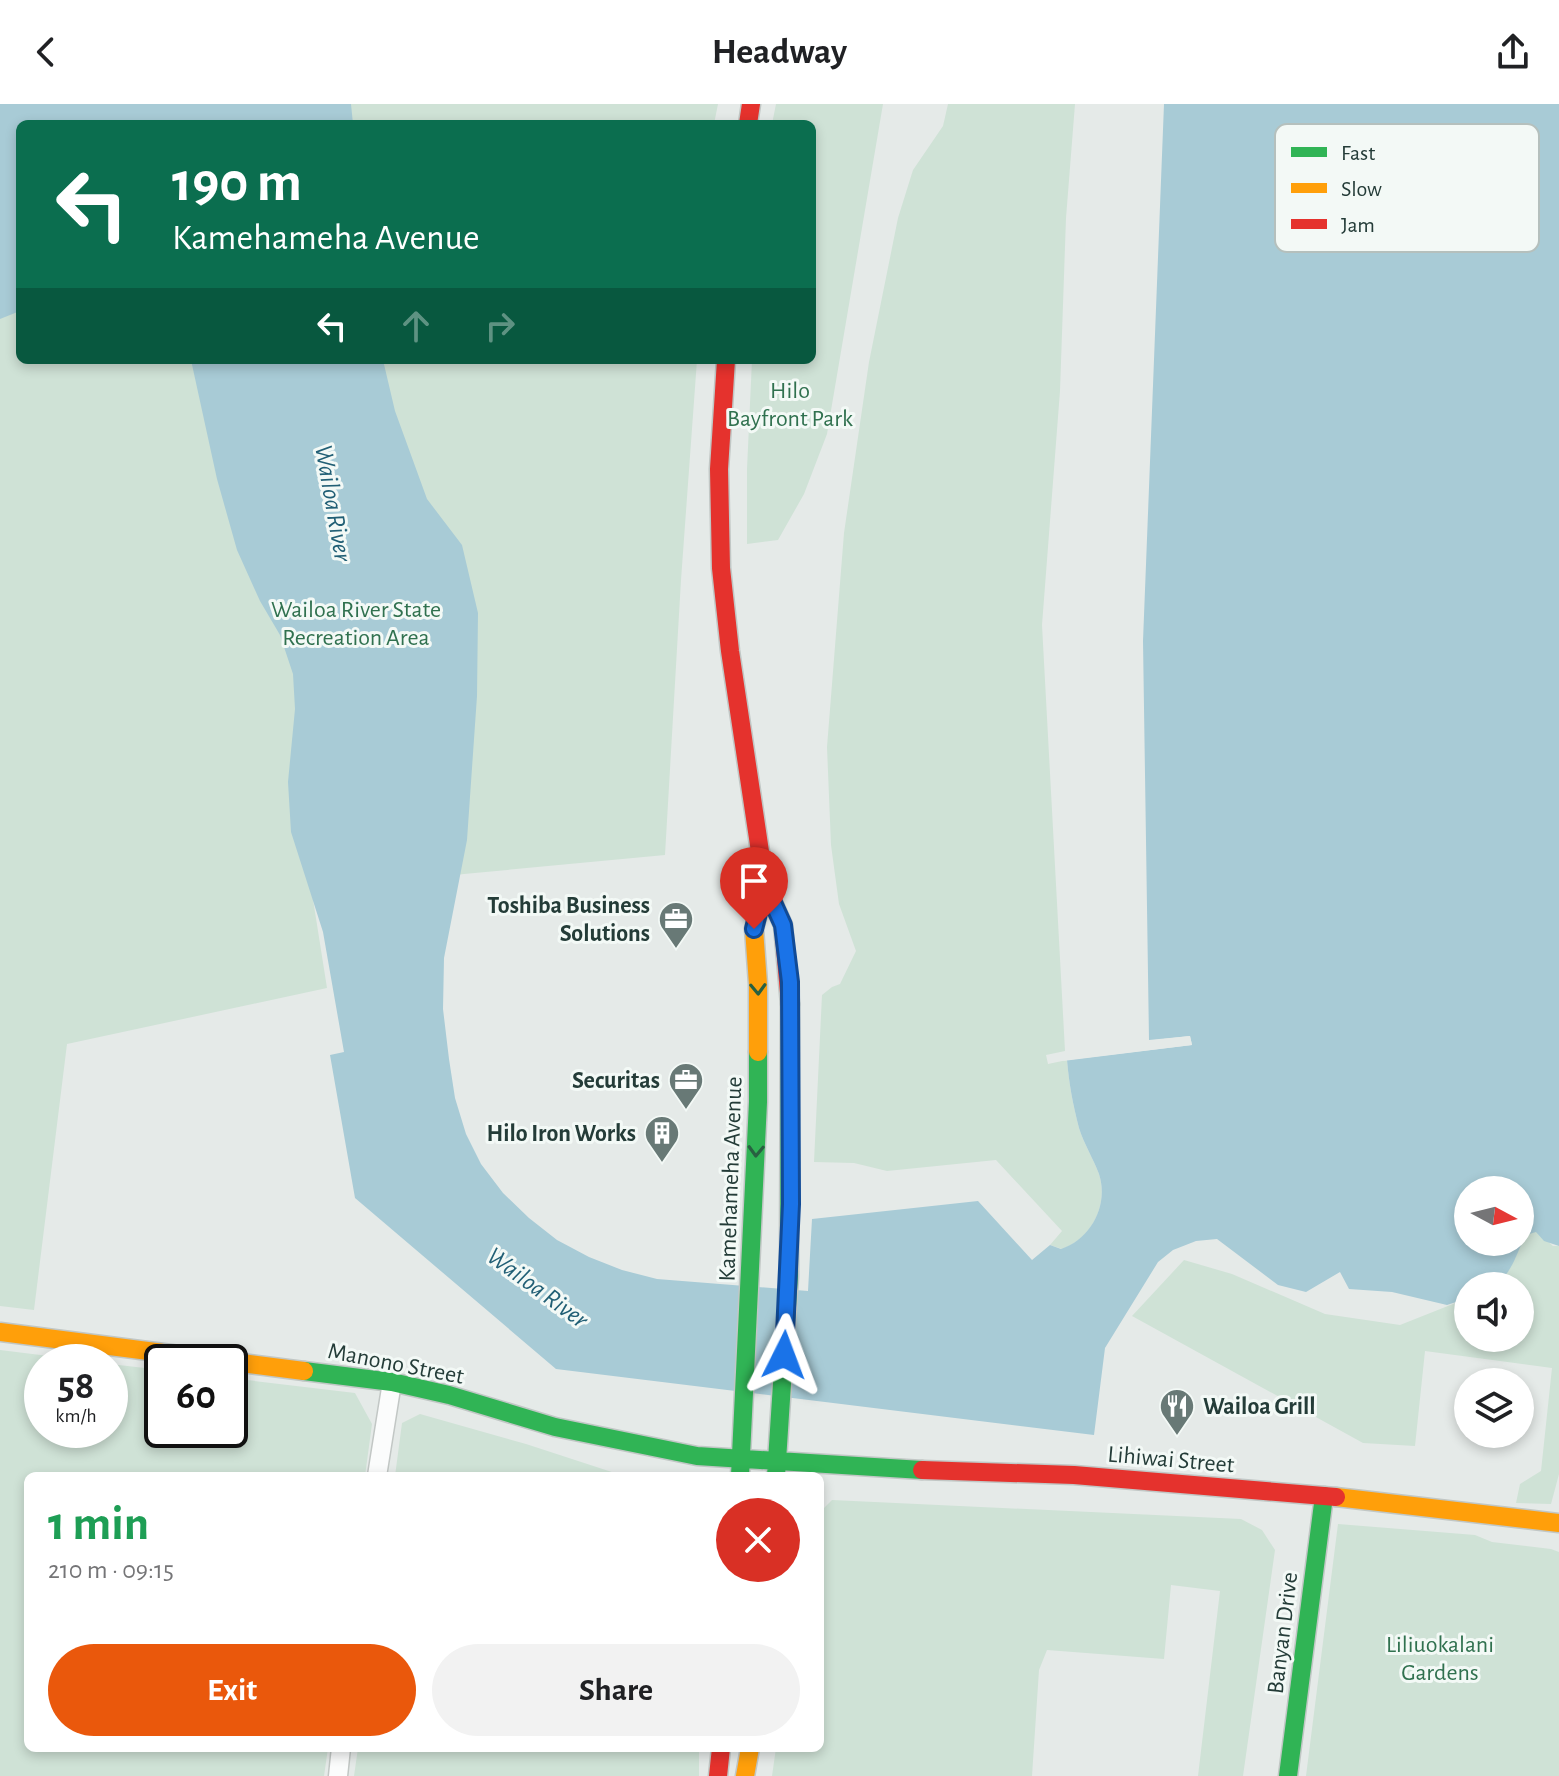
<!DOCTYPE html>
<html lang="en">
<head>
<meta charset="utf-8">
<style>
  :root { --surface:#fff; --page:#f2f2f2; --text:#202124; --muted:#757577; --accent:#ea580c }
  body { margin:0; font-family:"Alegreya Sans",sans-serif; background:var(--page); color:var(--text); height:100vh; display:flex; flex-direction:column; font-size:30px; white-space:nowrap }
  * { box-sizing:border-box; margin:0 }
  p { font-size:26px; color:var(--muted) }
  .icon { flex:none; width:44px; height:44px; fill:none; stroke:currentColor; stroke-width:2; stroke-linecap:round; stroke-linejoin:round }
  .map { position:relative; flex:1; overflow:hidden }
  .sheet { position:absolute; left:24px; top:1368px; width:800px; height:280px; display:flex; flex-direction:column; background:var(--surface); border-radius:12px; box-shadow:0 4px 12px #0003 }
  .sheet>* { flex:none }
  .hud { position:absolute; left:16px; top:16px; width:800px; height:244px; border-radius:12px; box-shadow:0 4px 12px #0003; background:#0b6e4f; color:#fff; overflow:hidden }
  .needle { width:52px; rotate:97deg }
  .tools { position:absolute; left:1454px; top:1072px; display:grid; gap:16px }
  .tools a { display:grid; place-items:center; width:80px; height:80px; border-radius:50%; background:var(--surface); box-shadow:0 4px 12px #0003; font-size:40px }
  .speed { position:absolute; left:24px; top:1240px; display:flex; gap:16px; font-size:40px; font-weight:700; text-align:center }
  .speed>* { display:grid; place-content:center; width:104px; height:104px; border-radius:50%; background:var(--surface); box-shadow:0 4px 12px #0003; line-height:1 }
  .speed small { font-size:20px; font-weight:400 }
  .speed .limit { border:4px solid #111; border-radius:12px; background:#fff; color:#111 }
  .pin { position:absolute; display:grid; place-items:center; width:68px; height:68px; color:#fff; margin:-82px -34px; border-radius:50% 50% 50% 0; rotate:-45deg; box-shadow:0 0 8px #0007 }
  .pin .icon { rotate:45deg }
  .me { position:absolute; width:88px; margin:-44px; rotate:3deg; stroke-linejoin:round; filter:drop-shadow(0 0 6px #0008) }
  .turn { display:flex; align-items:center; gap:28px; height:168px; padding:0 24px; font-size:36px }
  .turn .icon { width:104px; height:104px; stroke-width:2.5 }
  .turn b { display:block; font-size:56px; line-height:68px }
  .lanes { display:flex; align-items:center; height:76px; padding:0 24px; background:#0003; justify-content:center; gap:40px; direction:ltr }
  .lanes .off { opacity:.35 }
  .round { display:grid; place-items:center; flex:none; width:84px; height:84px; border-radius:42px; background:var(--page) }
  .summary { display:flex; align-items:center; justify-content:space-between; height:136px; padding:0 24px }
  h1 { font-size:48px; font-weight:700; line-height:60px; color:#1e9e55 }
  .cta { display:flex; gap:16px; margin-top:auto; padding:16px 24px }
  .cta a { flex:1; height:92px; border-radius:48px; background:var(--accent); color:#fff; font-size:32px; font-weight:700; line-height:92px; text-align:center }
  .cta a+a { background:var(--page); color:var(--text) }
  header { display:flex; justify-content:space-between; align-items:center; height:104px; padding:0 24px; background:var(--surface); font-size:36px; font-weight:700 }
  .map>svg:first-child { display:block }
  .green { fill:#cfe2d6 }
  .water { fill:#a8cbd6; fill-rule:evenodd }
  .pier { fill:#e5eae8 }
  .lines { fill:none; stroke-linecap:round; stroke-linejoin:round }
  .street-casing { stroke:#c2c7c5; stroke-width:21 }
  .fast-casing { stroke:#c1c7c5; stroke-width:21 }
  .slow-casing { stroke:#c1c7c5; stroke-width:21 }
  .jam-casing { stroke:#c1c7c5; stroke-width:21 }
  .street { stroke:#fbfcfc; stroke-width:18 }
  .fast { stroke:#30b455; stroke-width:18 }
  .slow { stroke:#ff9f0a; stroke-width:18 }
  .jam { stroke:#e5322d; stroke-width:18 }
  .oneway { stroke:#286041 }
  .route-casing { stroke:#114b97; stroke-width:20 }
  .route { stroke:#1a73e8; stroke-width:14 }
  .labels { text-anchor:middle; stroke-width:6; stroke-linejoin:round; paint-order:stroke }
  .park-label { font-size:24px; fill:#30714f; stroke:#f3f9f6 }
  .poi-label { font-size:24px; font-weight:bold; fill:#243c38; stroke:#f3f9f6; text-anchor:end }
  .street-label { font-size:24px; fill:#243c38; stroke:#f3f9f6 }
  .water-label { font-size:26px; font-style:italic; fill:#215f75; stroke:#f3f9f6 }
  .key { fill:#f3f9f6; stroke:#b5c0bd; stroke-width:2 }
  .key-label { font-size:22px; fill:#243c38 }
</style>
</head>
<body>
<header><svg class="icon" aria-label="back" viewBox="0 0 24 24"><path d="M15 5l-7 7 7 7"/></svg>Headway<svg class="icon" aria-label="share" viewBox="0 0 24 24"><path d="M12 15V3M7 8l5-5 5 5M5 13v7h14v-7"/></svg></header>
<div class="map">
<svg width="1559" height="1672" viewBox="0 0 1559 1672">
  <rect width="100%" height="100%" fill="#e5eae8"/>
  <path class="green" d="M0,0h718l-4,20h-694v236h677l-16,220 -16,275 -201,19 -152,19 15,95 -260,56 -33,266 -34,-4z
    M776,0h107l-56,330 -23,60 -26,46 -31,4v-75l5,-109h60v-236h-40z
    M948,0h127l-9,114 -6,173 -18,234 23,426 -19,4 2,9 19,-4c2,24 6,45 12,68 5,16 14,30 20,46 10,31 -8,65 -37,75l-12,-4 12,-14 -66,-71 -109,11 -33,-8 -40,-1 8,-167 10,-8 8,-3 16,-33 -17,-47 -8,-59 -4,-98 17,-214 25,-171 29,-144 15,-48 30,-44z
    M1536,1127l17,15h6v228l-8,30 -35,-1 4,-19 21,-13 11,-103 -127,-17 -10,95 -52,-3 -231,-127 52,-56 48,14 93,40 75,11 68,-27v40h52v-52h-29c20,-14 24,-30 35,-51z
    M0,1246l97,12h-55v68h68v-66l52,6v60h68v-52l125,15 17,31 -7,52h-337v272h300l-4,28h-324z
    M420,1310l106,30 98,32h-229l7,-53z
    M832,1396l409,19 21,11 13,20 -32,226h-45l22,-185 -49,-6 -7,74 -117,-9 -8,20 -7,106h-260l4,-28h44v-236z
    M1338,1420l137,11 17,7 59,7 8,3v224h-253z
    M358,1644h341v28h-345z"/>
  <path class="water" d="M0,0h351l2,20h-333v187l-20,8z
    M1164,0h395v1142l-15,-5 -8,-9 -10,3c-17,33 -14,51 -58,51v12l-21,7 -55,-13 -43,-3 -9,-17 -34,20 -28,-7 -61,-46 -21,2 -23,9 -15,12 -53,86 -11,87 -538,-66 -201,-171 -25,-143 14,-3 -21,-120 -32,-100 -3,-50 7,-73 -2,-35 -13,-39 -20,-34 -23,-51 -20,-71 -26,-119h192l12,51 32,88 35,46 16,68 -1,83 -10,144 -23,118 -1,51 6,50 6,39 11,36 15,30 22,29 26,25 28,22 32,17 33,13 35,9 151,12 4,-72 166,-18 54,59 18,-15 11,4c30,-10 48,-44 38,-75 -6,-16 -15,-30 -20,-46 -6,-23 -10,-44 -12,-68l125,-15 -2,-9 -41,4 -6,-399zM1468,1086h52v52h-52z"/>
  <path class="pier" d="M1190,932l2,9 -129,16 3,-5 121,-14 -38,2 -4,-3z"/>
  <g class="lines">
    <g class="street-casing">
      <path id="street" d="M377,1372l15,-94
        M338,1672l3,-28"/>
    </g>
    <g class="fast-casing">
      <path id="fast" d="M304,1267l88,11 57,13 106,32 142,29 225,14
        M740,1372l18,-374v-50
        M776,1372l13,-200 1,-272
        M1288,1672l36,-280"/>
    </g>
    <g class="slow-casing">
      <path id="slow" d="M758,948v-68l-4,-55 11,-44
        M0,1228l304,39
        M1336,1393l223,26
        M745,1672l5,-28"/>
    </g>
    <g class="jam-casing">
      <path id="jam" d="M748,20l3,-20
        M726,256l-7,109 2,99 9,83 35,234 18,40 7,79
        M922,1366l152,5 262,22
        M718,1672l3,-28"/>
    </g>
    <use href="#street" class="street"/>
    <use href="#fast" class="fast"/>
    <use href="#slow" class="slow"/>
    <use href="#jam" class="jam"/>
  </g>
  <defs><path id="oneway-chevron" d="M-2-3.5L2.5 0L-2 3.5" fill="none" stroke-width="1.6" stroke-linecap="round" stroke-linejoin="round" transform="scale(2)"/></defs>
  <g class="oneway">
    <use href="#oneway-chevron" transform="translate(758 885) rotate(88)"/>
    <use href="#oneway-chevron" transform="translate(756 1047) rotate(92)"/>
  </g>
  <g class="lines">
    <g class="route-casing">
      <path id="route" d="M754,825l11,-44 18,40 7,57 1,222 -7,151"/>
    </g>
    <use href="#route" class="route"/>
  </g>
  <defs>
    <g id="office-pin" transform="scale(1.8)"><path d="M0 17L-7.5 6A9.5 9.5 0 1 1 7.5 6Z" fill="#687976" stroke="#f3f9f6"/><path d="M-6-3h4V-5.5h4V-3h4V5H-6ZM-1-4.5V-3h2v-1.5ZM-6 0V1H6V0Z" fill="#fff"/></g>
    <g id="building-pin" transform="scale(1.8)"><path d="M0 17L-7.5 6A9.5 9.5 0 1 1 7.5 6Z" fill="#687976" stroke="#f3f9f6"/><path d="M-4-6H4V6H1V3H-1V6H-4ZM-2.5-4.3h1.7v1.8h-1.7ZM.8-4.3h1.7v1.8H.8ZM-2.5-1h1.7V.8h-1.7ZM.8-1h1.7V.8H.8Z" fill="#fff"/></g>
    <g id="restaurant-pin" transform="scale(1.8)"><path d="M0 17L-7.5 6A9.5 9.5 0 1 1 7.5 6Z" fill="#687976" stroke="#f3f9f6"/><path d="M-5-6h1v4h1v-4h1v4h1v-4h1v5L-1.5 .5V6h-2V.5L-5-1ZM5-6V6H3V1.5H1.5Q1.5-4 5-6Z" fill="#fff"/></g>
  </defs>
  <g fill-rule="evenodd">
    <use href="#office-pin" x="676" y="815"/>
    <use href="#office-pin" x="686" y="976"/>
    <use href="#building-pin" x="662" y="1029"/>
    <use href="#restaurant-pin" x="1177" y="1302"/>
  </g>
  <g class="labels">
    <g class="park-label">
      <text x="790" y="294">Hilo<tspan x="790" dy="28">Bayfront Park</tspan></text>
      <text x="356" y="513">Wailoa River State<tspan x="356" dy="28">Recreation Area</tspan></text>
      <text x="1440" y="1548">Liliuokalani<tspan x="1440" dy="28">Gardens</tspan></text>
    </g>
    <g class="poi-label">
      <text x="650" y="809">Toshiba Business<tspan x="650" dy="28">Solutions</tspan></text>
      <text x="660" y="984">Securitas</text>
      <text x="636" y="1037">Hilo Iron Works</text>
      <text x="1203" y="1310" text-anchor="start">Wailoa Grill</text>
    </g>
    <g class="street-label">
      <text transform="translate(730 1075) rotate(-88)" y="8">Kamehameha Avenue</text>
      <text transform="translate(396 1259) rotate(11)" y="8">Manono Street</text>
      <text transform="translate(1171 1355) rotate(5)" y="8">Lihiwai Street</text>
      <text transform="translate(1282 1529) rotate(-83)" y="8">Banyan Drive</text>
    </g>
    <g class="water-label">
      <text transform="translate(334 399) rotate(80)" y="9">Wailoa River</text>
      <text transform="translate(538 1183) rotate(36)" y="9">Wailoa River</text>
    </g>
  </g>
  <rect x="1275" y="20" width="264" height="128" rx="12" class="key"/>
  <rect x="1291" y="43" width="36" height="10" fill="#30b455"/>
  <rect x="1291" y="79" width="36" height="10" fill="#ff9f0a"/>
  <rect x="1291" y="115" width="36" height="10" fill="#e5322d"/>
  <g class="key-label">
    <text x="1341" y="56">Fast</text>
    <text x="1341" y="92">Slow</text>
    <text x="1341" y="128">Jam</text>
  </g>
</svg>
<div class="tools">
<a><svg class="needle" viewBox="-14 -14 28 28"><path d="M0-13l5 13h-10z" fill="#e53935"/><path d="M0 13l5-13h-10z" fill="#757577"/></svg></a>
<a><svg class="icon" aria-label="sound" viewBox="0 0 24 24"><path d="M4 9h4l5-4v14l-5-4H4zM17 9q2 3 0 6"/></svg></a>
<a><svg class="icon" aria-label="layers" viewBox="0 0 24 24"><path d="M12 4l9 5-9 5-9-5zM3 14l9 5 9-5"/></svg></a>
</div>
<div class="speed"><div>58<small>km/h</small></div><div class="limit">60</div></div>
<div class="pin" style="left:754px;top:825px;background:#d93025"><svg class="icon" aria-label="arrive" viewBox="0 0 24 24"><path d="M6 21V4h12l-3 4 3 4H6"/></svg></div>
<svg class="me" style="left:784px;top:1251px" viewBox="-20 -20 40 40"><path d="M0-17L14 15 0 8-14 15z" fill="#1a73e8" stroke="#fff" stroke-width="4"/></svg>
<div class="hud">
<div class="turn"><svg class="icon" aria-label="left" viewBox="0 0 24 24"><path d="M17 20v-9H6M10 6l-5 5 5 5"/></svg><div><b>190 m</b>Kamehameha Avenue</div></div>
<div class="lanes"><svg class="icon" aria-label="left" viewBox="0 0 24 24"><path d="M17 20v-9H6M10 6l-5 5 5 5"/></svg><svg class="icon off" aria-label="ahead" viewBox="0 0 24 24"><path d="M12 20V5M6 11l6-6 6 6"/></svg><svg class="icon off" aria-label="right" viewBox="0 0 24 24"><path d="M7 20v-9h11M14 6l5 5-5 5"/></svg></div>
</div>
<section class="sheet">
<div class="summary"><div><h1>1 min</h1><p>210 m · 09:15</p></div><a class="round" style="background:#d93025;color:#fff"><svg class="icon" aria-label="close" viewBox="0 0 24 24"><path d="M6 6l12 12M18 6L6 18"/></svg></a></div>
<div class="cta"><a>Exit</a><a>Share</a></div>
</section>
</div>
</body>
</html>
